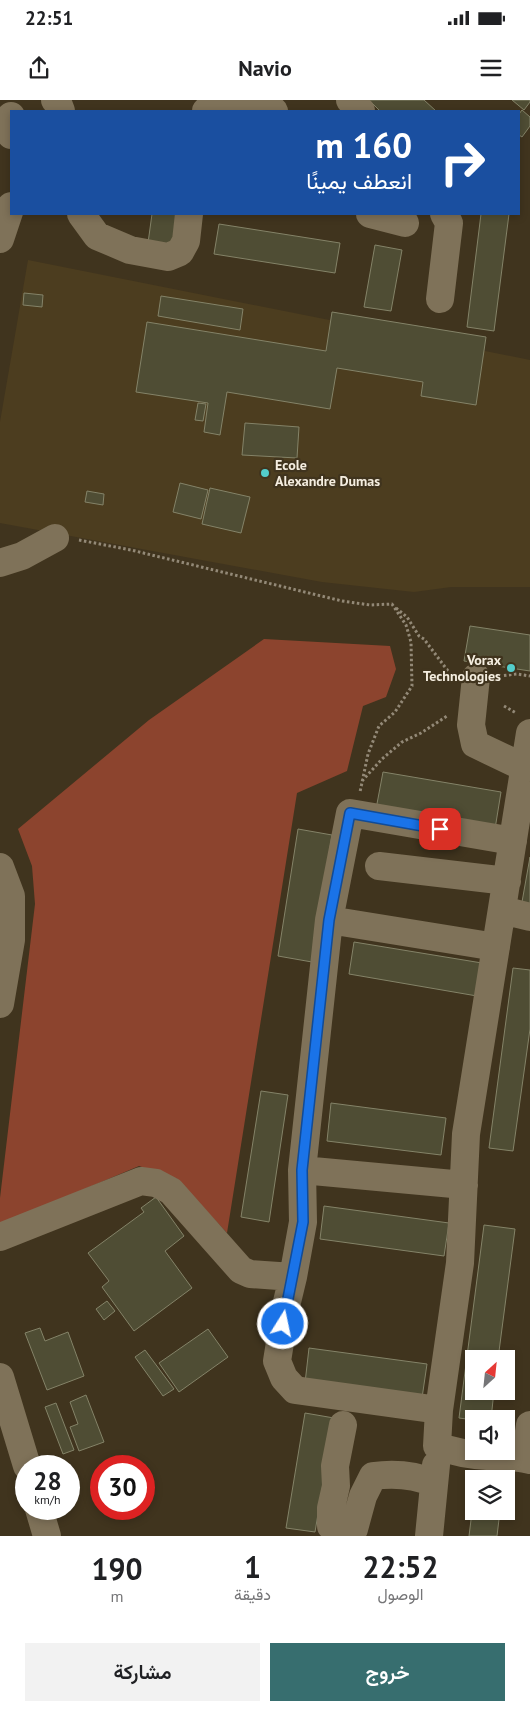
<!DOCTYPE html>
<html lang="ar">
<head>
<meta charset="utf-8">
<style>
  :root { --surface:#fff; --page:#f2f2f2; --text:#202124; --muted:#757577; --accent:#376e6f }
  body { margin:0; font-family:"PT Sans",Vazirmatn,sans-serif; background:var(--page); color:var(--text); direction:rtl; height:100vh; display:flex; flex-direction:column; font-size:19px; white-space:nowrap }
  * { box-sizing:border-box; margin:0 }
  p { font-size:16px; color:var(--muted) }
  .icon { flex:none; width:28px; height:28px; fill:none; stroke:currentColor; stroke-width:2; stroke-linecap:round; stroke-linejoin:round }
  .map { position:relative; height:1436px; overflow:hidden; direction:ltr }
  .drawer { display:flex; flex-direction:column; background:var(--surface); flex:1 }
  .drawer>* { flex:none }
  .hud { position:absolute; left:10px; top:10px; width:510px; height:105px; border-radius:0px; box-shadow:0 2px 8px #0003; direction:rtl; background:#1a4fa0; color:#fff; overflow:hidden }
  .needle { width:32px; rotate:27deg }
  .fabs { position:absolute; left:465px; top:1250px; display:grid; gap:10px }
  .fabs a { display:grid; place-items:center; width:50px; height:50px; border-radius:0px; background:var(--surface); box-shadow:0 2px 8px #0003; font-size:25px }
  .speed { position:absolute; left:15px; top:1355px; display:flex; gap:10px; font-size:25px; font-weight:700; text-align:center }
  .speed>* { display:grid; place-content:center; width:65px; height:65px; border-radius:50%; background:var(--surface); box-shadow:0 2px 8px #0003; line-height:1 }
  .speed small { font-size:12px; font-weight:400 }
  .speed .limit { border:8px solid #d22; background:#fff; color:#111 }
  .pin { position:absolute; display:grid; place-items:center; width:42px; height:42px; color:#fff; margin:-21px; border-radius:10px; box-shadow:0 2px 8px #0006 }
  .me { position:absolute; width:55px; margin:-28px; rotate:10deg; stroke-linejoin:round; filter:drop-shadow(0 0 4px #0008) }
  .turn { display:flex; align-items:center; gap:18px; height:105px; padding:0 25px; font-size:22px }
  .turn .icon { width:65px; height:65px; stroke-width:2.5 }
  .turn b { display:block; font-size:35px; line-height:42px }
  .eta { display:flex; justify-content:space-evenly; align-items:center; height:85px; text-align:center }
  .eta b { font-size:30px; font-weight:600; line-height:35px }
  .primary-button { display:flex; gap:10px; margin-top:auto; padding:10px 25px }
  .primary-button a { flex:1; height:58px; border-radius:0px; background:var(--accent); color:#fff; font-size:20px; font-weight:600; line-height:58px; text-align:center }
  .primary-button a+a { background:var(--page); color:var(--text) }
  .status { display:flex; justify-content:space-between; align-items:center; height:35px; padding:0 25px; background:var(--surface); direction:ltr }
  .status svg { height:14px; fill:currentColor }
  header { display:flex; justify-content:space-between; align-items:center; height:65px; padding:0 25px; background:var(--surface); font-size:22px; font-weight:600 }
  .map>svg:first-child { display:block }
  .built { fill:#4c3d1f }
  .forest { fill:#8c442e }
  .building { fill:#4f4d34; stroke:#848368 }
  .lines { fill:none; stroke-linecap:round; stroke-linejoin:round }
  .path { stroke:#938977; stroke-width:3; stroke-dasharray:2.5 2.5; stroke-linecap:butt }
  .minor { stroke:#7f7259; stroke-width:28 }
  .route-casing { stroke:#114b97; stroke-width:12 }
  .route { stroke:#1a73e8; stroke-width:9 }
  .poi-dot { fill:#53cdcb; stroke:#40341e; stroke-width:2 }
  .labels { text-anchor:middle; stroke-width:4.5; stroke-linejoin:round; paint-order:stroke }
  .poi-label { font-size:14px; font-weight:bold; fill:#f5eee0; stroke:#40341e; text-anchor:start }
</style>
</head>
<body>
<div class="status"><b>22:51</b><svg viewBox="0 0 49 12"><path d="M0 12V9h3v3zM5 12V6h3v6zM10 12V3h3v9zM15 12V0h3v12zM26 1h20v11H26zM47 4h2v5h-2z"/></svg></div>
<header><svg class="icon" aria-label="menu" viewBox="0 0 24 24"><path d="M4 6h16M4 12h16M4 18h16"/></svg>Navio<svg class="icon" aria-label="share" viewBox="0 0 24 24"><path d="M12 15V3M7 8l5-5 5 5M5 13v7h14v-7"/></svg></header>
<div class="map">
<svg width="530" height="1436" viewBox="0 0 530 1436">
  <rect width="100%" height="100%" fill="#40341e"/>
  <path class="built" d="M28,160l502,100v227h-79l-37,5 -92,-10 -322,-59v-101z"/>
  <path class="forest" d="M264,539l126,7 6,23 -10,28 -23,9 -16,65 -50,22 -70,440 -50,-54 -38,-13 -139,59v-27l35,-294 -3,-38 -14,-37 131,-109z"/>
  <path class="building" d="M369,0h55l12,11h-56z
    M512,0h18v2l-6,8z
    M522,10l8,7v9l-8,11 -3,-2v-21z
    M152,114h29l-5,34 -28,-5z
    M481,114h28l-15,117 -27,-4z
    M219,124l121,19 -5,30 -121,-19z
    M375,145l27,5 -11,61 -27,-4z
    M24,193l19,2 -1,12 -19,-2z
    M161,196l82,13 -3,21 -82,-14z
    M332,212l154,25 -10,68 -55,-9 2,-14 -86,-14 -7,41 -103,-17 -7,43 -16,-3 4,-29 -72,-11 11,-70 179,29z
    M198,303l8,1 -3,17 -8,-1z
    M245,323l54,4 -2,31 -55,-3z
    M180,383l28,7 -7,29 -28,-7z
    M210,388l40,9 -9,36 -39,-9z
    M87,391l17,3 -1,11 -18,-3z
    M470,526l60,9v36l-66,-10z
    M383,672l118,20 -6,37 -119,-20z
    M298,729l34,6 -20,127 -34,-6z
    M530,757v47l-8,-2z
    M354,842l128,21 -5,33 -128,-22z
    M513,868l17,2v59l-17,122 -24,-3z
    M261,991l27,4 -19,127 -28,-5z
    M331,1003l115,15 -5,37 -114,-14z
    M156,1097l28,39 -19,15 27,37 -58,43 -32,-44 7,-6 -21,-28 56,-41 -3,-4z
    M324,1106l125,17 -5,33 -124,-17z
    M484,1125l31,4 -17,130h-24v32h20l-3,28h-17v1l-15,-2z
    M107,1201l8,10 -11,9 -8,-11z
    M40,1228l5,13 23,-9 16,44 -37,14 -22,-57z
    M208,1229l20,28 -49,35 -20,-29z
    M309,1248l118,16 -5,34 -117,-15z
    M145,1250l29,39 -11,7 -28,-39z
    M86,1295l18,47 -25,9 -9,-24 8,-3 -8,-22z
    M56,1303l18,47 -11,4 -18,-47z
    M305,1313l29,5 -19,114 -29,-4z
    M474,1396v15h26l-3,25h-28z"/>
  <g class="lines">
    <path class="path" d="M79,440l52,10 211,51 28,4 22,-1 14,21 5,17 1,44 -17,26 -16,14 -11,28 -8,38
      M396,508l11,9 12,19 5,3 24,32
      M499,576l18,-2 13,2
      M504,606l12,7
      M362,681l20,-22 20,-17 19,-9 26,-17"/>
    <path class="minor" d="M55,0l3,3 3,8
      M226,0l36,4 12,7
      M350,0l11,11
      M206,11l11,-11
      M11,16v19
      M81,114l16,22 33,14 38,7 12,-5 6,-11 3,-27
      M370,114l35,9
      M0,139l11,-33
      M440,199l9,-76 -5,-9
      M0,463l22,-7 33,-18
      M476,577l-5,48 4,19 50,24
      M530,633l-64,401 -6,129 -21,147 -2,36c17,6 33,9 50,10 15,1 29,0 43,4
      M379,766l128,15
      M0,767l11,29v44l-11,64
      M502,810l28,7
      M329,820l167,27
      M302,1070l162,15
      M0,1137l141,-56 15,2 15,8 70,79 9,4 43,3
      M0,1277l27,89
      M439,1310l-144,-20 -11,-12 -7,-17 9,-55 7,-29 10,-55 -1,-52 27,-250 21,-107 163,28
      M343,1325l-8,41 1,20 -5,22v18l8,4 15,-1 9,-33 10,-20c21,-3 42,-1 61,7
      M525,1358l5,-33
      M39,1409l8,27
      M429,1436l7,-71"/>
  </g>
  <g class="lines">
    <g class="route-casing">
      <path id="route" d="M283,1224l20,-102 -1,-52 27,-250 21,-107 90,16"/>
    </g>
    <use href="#route" class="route"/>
  </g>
  <g class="poi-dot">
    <circle cx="265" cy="373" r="5"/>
    <circle cx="511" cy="568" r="5"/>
  </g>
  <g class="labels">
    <g class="poi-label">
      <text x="275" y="370">Ecole<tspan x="275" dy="16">Alexandre Dumas</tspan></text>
      <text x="501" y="565" text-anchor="end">Vorax<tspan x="501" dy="16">Technologies</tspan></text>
    </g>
  </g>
</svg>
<div class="fabs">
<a><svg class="needle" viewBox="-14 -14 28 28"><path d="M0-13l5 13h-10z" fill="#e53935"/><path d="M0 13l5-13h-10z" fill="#757577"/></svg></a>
<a><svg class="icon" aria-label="sound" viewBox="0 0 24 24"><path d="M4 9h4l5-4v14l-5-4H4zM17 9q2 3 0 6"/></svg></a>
<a><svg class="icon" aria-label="layers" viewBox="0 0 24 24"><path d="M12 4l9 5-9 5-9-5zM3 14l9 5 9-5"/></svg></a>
</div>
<div class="speed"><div>28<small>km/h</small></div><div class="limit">30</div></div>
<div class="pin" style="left:440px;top:729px;background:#d93025"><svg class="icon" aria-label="arrive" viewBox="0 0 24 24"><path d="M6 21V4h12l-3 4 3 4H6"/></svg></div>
<svg class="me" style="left:283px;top:1224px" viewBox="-20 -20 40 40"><circle r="17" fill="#1a73e8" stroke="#fff" stroke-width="3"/><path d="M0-11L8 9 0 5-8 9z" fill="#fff"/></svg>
<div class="hud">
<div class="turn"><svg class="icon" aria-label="right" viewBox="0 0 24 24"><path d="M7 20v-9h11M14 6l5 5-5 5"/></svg><div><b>160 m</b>انعطف يمينًا</div></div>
</div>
</div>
<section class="drawer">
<div class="eta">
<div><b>22:52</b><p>الوصول</p></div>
<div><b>1</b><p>دقيقة</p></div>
<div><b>190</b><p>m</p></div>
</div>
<div class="primary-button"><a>خروج</a><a>مشاركة</a></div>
</section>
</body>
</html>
